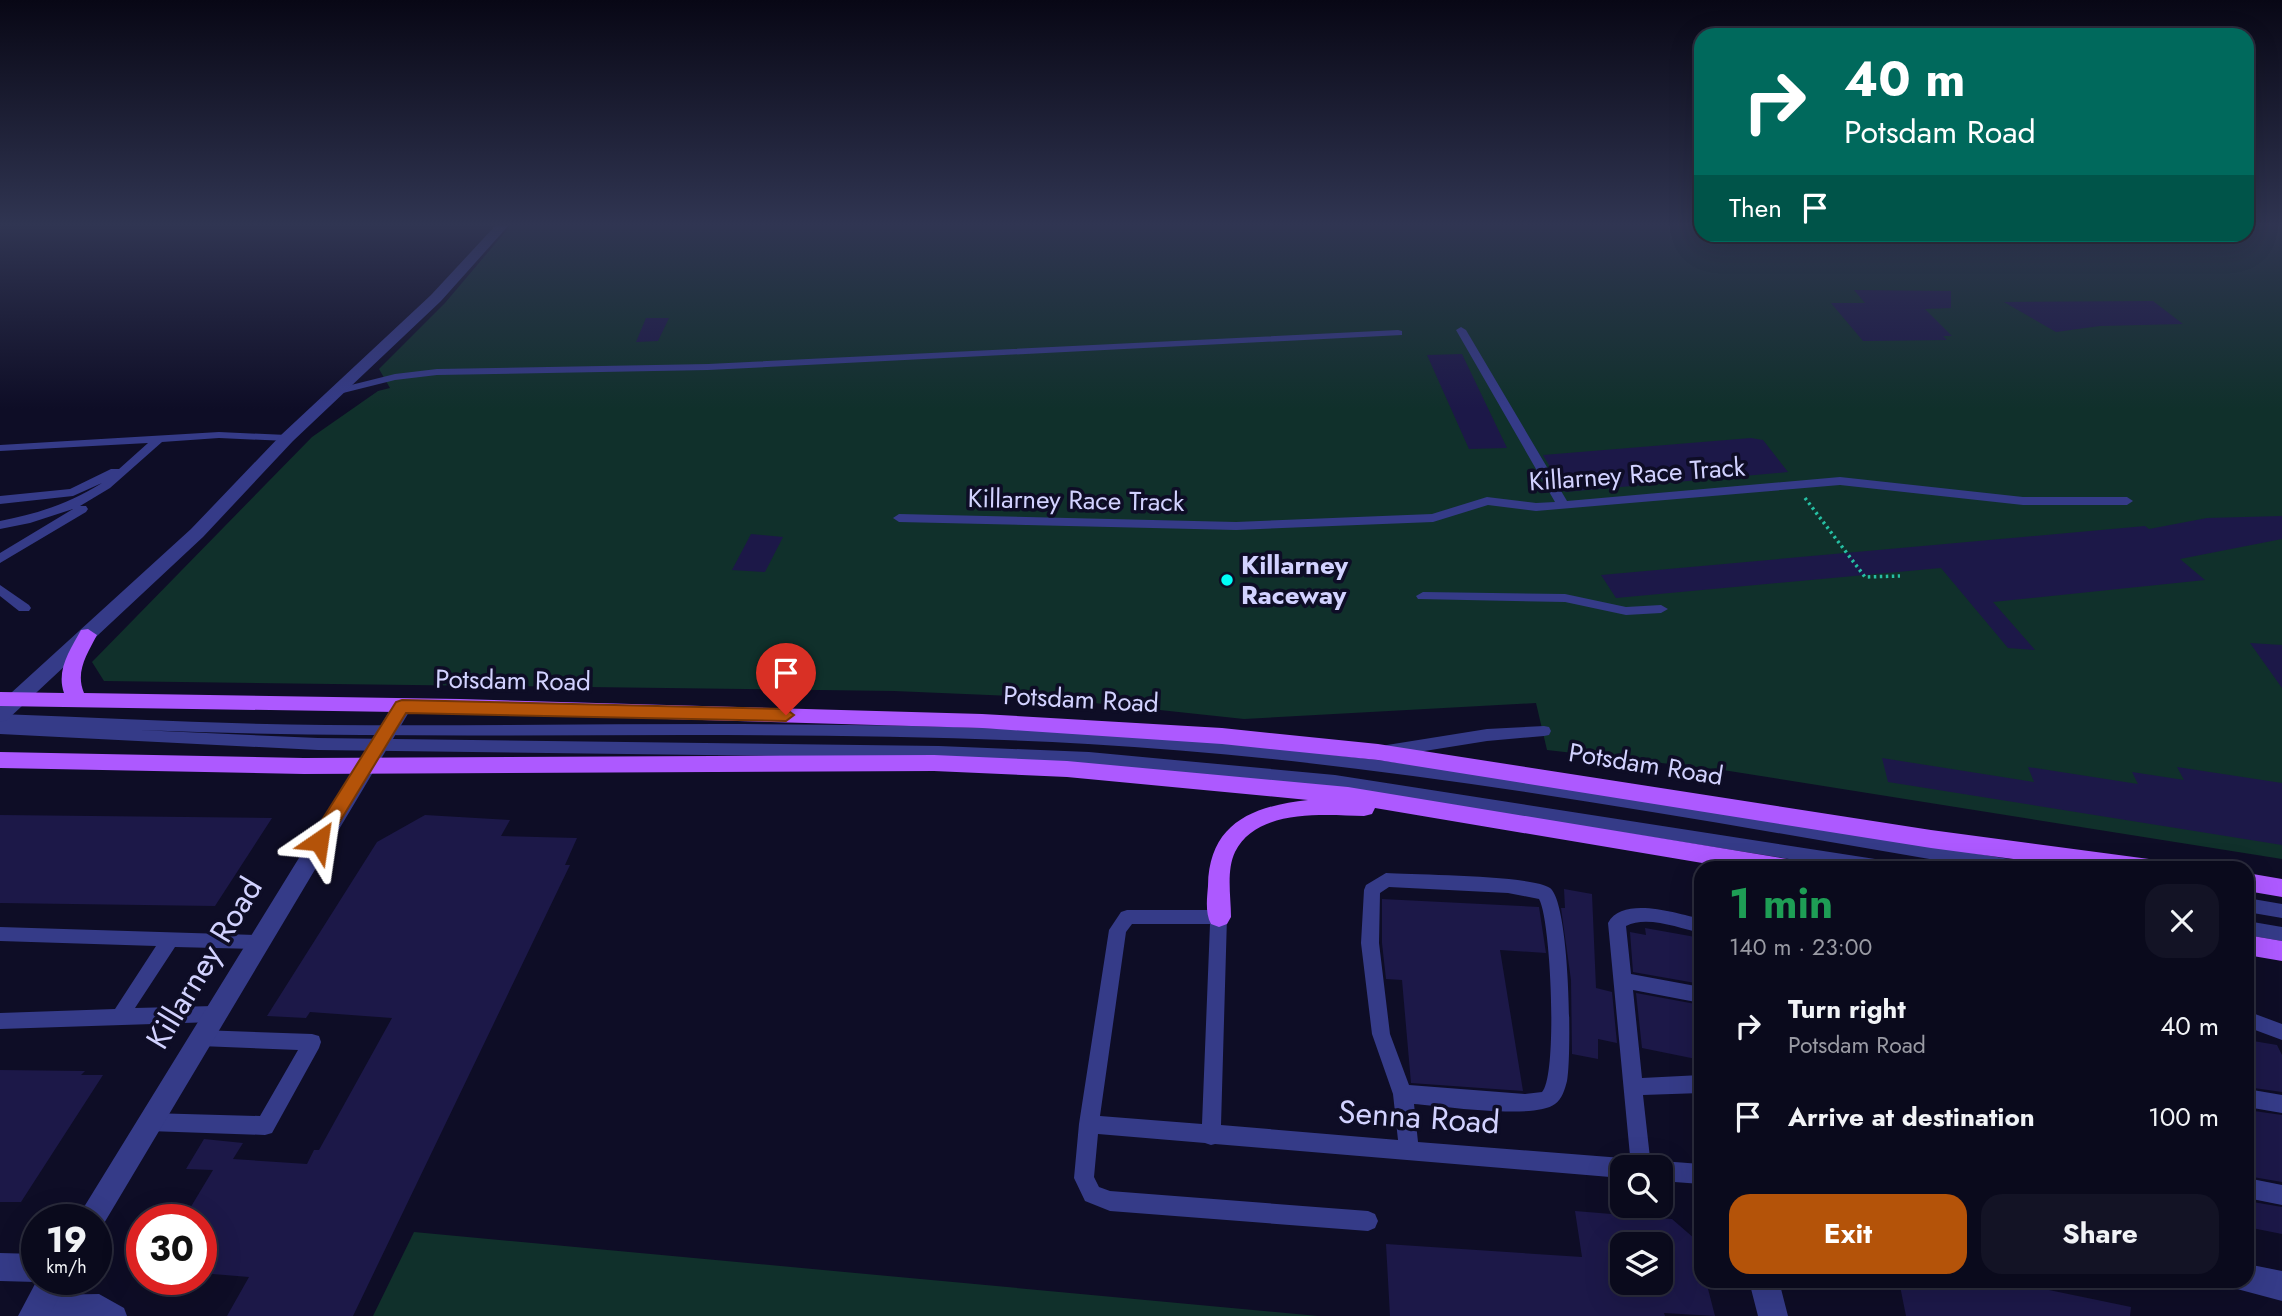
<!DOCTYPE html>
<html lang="en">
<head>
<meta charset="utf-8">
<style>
  :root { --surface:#0a0a1c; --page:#131325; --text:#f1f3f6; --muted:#999aa3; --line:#2a2b3b; --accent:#b45309 }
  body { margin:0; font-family:Jost,sans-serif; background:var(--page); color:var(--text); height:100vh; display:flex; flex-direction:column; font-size:26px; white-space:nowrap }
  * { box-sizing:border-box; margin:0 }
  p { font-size:23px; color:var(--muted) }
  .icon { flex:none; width:38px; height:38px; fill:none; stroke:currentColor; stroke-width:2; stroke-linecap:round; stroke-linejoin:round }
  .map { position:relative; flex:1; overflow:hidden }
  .details { position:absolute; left:1694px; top:861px; width:560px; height:427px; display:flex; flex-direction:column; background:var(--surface); border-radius:21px; box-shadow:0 7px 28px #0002,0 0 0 2px var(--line) }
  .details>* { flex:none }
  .hud { position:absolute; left:1694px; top:28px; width:560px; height:214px; border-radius:21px; box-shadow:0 7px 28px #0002,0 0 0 2px var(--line); background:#00695c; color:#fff; overflow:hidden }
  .fabs { position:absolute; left:1610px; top:1155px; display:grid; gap:14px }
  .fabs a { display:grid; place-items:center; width:63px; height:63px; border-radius:14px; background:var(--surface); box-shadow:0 7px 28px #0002,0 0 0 2px var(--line); font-size:35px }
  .speed { position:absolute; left:21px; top:1204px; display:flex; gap:14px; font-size:35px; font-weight:700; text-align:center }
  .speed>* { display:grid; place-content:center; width:91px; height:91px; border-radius:50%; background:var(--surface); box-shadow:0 7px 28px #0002,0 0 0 2px var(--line); line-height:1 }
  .speed small { font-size:18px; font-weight:400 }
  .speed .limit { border:10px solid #d22; background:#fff; color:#111 }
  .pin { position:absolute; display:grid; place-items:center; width:60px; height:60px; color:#fff; margin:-72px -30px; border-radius:50% 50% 50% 0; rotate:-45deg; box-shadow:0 0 7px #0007 }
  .pin .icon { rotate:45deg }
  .me { position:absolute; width:77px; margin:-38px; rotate:32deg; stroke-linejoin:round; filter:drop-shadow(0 0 5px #0008) }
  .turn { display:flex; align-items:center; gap:24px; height:147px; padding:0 35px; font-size:32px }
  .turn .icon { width:91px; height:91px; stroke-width:2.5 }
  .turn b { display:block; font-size:49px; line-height:60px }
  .then { display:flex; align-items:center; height:66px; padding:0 35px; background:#0003; gap:14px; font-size:26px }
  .round { display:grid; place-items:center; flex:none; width:74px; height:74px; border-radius:21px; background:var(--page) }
  .overview { display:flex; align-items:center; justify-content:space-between; height:119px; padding:0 35px }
  h1 { font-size:42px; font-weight:700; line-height:52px; color:#1e9e55 }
  .cta { display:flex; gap:14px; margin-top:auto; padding:14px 35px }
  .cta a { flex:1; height:80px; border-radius:21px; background:var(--accent); color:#fff; font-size:28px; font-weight:700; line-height:80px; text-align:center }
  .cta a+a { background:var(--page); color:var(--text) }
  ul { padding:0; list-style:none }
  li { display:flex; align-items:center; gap:21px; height:91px; padding:0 35px }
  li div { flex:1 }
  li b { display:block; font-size:26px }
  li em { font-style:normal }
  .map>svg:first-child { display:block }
  .green { fill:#10302b }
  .building { fill:#1c1848; fill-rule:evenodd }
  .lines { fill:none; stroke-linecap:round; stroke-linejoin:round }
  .path { stroke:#26bfa3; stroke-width:3.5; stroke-dasharray:2.5 3.5; stroke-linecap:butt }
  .service { fill:#353b88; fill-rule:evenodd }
  .minor { fill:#353b88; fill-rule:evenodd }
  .primary { fill:#ad59ff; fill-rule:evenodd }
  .route { fill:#b45309; stroke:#753606; stroke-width:2 }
  .poi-dot { fill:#00fdf7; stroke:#0e0d26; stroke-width:2.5 }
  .labels { text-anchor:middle; stroke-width:7; stroke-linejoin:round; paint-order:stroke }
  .street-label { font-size:26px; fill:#d2d2ff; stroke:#0e0d26 }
  .poi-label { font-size:26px; font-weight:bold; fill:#d2d2ff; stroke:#0e0d26; text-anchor:start }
  .near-street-label { font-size:32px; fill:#d2d2ff; stroke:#0e0d26 }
</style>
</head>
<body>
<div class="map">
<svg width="2282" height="1316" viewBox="0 0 2282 1316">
  <rect width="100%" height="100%" fill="#0e0d26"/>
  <path class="green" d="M511,225h1190v9h546v-9h35v634l-559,-89 -176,-20 -11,-47 -292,16 -206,-22 -144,-6 -790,-10 -12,-19 220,-225 66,-46 12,-3 -11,-19 66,-66z
    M414,1232l904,84h-945z"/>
  <path class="building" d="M1854,290l97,1v17l-26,1 27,27h-9l4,4 -84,1 -32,-38h34z
    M2153,301l30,23 -83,2 -44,6 -52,-30z
    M646,318h23l-11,23 -22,1z
    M1462,354l45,94 -38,1 -42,-94z
    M1751,438l12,2 25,32 -223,20 -22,-37z
    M2282,516v23l-102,20 25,21 -212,22 42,48 -27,-2 -67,-80 -325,30 -15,-23 544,-49 4,3 58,-11z
    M751,534l32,3 -18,35 -33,-2z
    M2250,643l32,2v43z
    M1882,758l152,24 -6,-15 110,17 -6,-12 52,8 -7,-13 105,16v62l-394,-63z
    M0,815l272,3 -57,88 -215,-3z
    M425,815l85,5 -9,16 76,2 -12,27h5l-217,451h-126l22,-39 -48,-4v-53h-18l30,-50 -27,-1 18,-30 39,4 -10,16 74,5 7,-14h5l73,-132 -82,-6 -4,6 -39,-2 110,-174z
    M1564,889l28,5 4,94 16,4 5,51 -19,-4v20l-26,-5 -1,-74 -10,-72h4z
    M1382,899l157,8 7,46 -46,-3 23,141 -112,-8 -9,-103 -16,-1 -4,-36z
    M1645,928l56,10v46l-68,-12 -3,-40 16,3z
    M1636,993l65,12v55l-59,-12z
    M2247,1040l30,5 5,10v37l-35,-5z
    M0,1070l85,1 -4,4h22l-82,127h-21z
    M2247,1110l35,5v67l-35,-6z
    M2247,1201l35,6v27l-35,-7z
    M1575,1211l97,8 23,20 6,22v20h5l9,35 -51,-3 1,3h-275l-4,-72 196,13zM1622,1244h39v39h-39z
    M1899,1281h107l125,26 -1,9h-224z"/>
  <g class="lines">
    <path class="path" d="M1805,498l60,79 35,-1"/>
    <path class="service" d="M1461,327l5,3 101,171 273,-24 183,20h104l6,4 -6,4h-104l-183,-20 -304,26 -48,-6 -55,17 -197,8 -337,-8 -6,-4 6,-4 337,8 196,-8 55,-17 49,6 19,-1 -99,-172z
      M1398,330l4,1v4l-694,35 -271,5 -42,5 -60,15 -5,-3 1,-2 64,-16 42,-5 271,-5z
      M219,432l68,3 6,3 -6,3 -68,-3 -57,4 -52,46 -30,18h6l2,3 -2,3 -86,51v-10l73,-44 -43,14 -30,6v-8c37,-7 70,-18 102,-38l-29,13 -73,8v-8l70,-7 41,-20h8l29,-26 -148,8v-6z
      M0,585l29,20 2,3 -2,3h-10l-19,-15z
      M1423,592l142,2 61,13 35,-2 7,4 -7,4 -35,2 -61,-13 -147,-3 -2,-3z
      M0,714c109,4 217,10 326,11 255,2 511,-7 765,8 313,19 621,77 930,128l6,2 2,5h-47c-297,-50 -593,-107 -894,-124 -316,-18 -632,-1 -949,-14l179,8 621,8 150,6 246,23 553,86 6,2 2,5h-50l-511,-81 -246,-23 -150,-6 -621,-8 -318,-16z
      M1544,726l5,1 2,4 -2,4 -5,1 -57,5 -100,16 -5,-2 -3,-4 3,-4 5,-2 100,-16z
      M1386,873c28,2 146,2 164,15 20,15 22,166 17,193 -2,8 -5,18 -12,23 -21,16 -112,2 -141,0l4,38 204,16 7,3 2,5 -23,-243c15,-28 70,-9 93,-4v14c-22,-5 -54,-18 -75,-7l5,48 70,13v16l-68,-13 9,88 59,-3v18l-58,2 8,72h-29v11l-407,-34 -4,1 -6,-2 -107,-9 -4,43 5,10 11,4 258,20 7,3 3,7 -3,7 -7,3 -258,-20 -25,-10 -11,-23 5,-54 30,-194 12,-18 6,-2h92l6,2 2,5 -6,208 177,15 -5,-46 -21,-60 -11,-91 3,-53 2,-5zM1389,887l119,6 31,6c12,20 19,177 3,193l-17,2 -116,-9 -19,-51 -11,-91 1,-50zM1132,924h78l-8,200 -102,-8 26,-184z
      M2247,898l35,6v14l-35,-6z
      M2247,921l35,6v14l-35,-6z
      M0,927l257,8 6,2 3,5 -3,5 -6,2 -82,-2 -40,61 79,-2 6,2 3,6 -3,6 -6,2 -214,7v-16l115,-4 41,-63 -156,-5z
      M2247,1011l35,13v16l-35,-13z
      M200,1030l112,4 7,2 2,6 -2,6 -47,85 -7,2 -116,-4 -7,-2 -3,-7 3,-7 7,-2 111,3 38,-66 -98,-4 -7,-2 -2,-6 2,-6z
      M2247,1089l35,6v18l-35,-6z
      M1661,1161l40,3v20l-40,-3v-14h-8l1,-3z
      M2247,1178l35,7v20l-35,-7z
      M99,1294l25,14 3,8h-90l-6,-2 -3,-8 3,-8 8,-3z"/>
    <path class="minor" d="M496,225h13l-68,76 -148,140 -90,96 -196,183 -7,2v-19l191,-174 90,-94 150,-140z
      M402,700l7,2 3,5 -312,523 -4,2v-12h-20l319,-518z
      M0,1253l37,1v25h31l-19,37h-31l18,-34 -36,-1z
      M2247,1264l35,7v30l-45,-12 -4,-8h14z
      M1749,1281h30l9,35h-30z"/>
    <path class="primary" d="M88,629l9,6c-10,19 -22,37 -13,58l376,6 522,15 240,14 156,16 553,86 218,29 8,2 3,7h-79l-150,-20 -553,-88 -156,-16 -240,-16 -522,-15 -460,-7v-14l64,1c-8,-23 6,-43 17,-63z
      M0,752l304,6 630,-3 133,6 281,26 439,72 8,2 3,7h-66l-357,-60 -3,6 -8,2c-40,-1 -107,-8 -129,36 -9,19 -4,45 -4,65l-4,7 -8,3 -8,-3c-6,-11 -4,-26 -3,-38 1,-63 45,-80 100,-86l-241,-23 -133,-6 -630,3 -304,-6z
      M2247,873l35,6v18l-35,-6z
      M2247,935l35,6v20l-35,-6z"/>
  </g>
  <linearGradient id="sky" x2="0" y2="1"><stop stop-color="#080715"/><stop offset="0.55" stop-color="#303552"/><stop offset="1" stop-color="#303552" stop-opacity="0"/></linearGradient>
  <rect width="2282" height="409" fill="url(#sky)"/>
  <path class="route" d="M402,700l384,9 8,6 -8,6 -380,-8 -81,133h-13l-2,-5 2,-5 84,-134z"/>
  <circle class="poi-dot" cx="1227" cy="580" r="7"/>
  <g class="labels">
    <g class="street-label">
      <text transform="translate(1637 474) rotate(-4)" y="9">Killarney Race Track</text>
      <text transform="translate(1076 500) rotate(1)" y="9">Killarney Race Track</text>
      <text transform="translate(513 680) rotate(1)" y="9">Potsdam Road</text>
      <text transform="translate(1081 699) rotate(3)" y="9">Potsdam Road</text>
      <text transform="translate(1646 764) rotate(9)" y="9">Potsdam Road</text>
    </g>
    <g class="poi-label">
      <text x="1241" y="574">Killarney<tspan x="1241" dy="30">Raceway</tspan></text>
    </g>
    <g class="near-street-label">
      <text transform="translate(204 963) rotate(-59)" y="11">Killarney Road</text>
      <text transform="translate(1419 1117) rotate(4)" y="11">Senna Road</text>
    </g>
  </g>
</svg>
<div class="fabs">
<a><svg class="icon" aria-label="search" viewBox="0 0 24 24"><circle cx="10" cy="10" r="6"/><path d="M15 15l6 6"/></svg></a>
<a><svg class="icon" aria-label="layers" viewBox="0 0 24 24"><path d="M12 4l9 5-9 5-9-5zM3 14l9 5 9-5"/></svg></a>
</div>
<div class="speed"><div>19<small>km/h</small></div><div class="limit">30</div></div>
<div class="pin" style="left:786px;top:715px;background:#d93025"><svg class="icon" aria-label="arrive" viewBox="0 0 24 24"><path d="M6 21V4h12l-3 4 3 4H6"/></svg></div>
<svg class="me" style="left:319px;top:841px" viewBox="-20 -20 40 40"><path d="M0-17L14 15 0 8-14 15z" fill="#b45309" stroke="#fff" stroke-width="4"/></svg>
<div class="hud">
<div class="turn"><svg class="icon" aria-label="right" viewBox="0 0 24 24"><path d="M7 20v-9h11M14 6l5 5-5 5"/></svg><div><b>40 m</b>Potsdam Road</div></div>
<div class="then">Then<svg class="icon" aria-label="arrive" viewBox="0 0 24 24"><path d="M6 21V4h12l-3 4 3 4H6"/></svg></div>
</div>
<section class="details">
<div class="overview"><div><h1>1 min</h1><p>140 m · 23:00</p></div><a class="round"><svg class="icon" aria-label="close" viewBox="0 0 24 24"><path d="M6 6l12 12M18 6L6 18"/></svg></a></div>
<ul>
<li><svg class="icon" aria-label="right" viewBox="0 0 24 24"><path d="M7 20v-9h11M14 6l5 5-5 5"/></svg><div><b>Turn right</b><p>Potsdam Road</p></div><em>40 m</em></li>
<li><svg class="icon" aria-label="arrive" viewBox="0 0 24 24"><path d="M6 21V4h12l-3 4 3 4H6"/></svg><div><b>Arrive at destination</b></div><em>100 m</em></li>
</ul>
<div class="cta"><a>Exit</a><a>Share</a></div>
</section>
</div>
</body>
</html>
